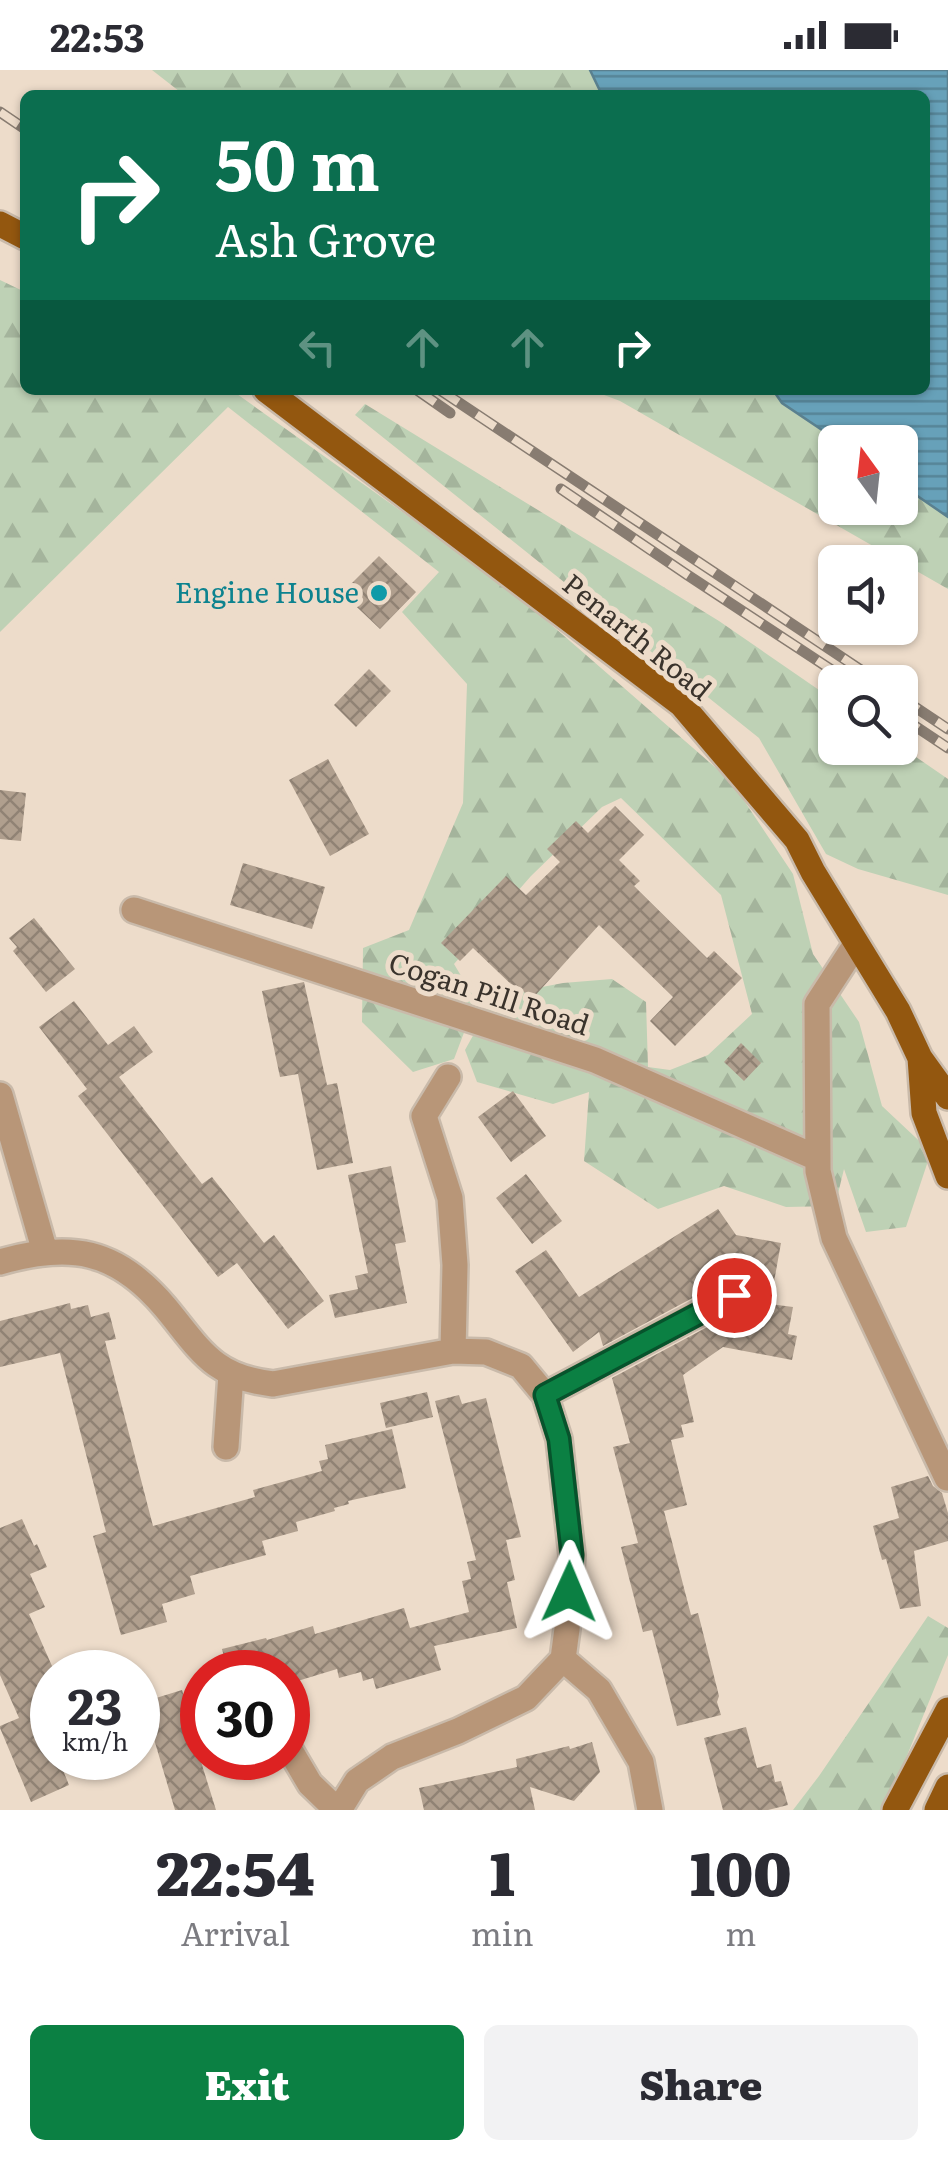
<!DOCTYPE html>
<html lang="en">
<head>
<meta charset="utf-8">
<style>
  :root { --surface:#fff; --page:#f2f2f3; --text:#2b2b33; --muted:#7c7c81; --accent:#0b8043 }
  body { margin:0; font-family:Literata,serif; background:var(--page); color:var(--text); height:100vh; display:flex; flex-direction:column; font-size:38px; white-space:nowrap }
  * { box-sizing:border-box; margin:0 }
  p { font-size:32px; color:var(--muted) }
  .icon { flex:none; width:55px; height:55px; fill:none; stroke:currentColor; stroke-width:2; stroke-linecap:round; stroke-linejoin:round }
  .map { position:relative; height:1740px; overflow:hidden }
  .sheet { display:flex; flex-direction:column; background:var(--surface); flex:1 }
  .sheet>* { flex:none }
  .top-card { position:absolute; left:20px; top:20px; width:910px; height:305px; border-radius:15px; box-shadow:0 2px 8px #0004; background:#0b6e4f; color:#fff; overflow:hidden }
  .needle { width:65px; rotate:345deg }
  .fabs { position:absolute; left:818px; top:355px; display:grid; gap:20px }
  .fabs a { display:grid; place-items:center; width:100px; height:100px; border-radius:15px; background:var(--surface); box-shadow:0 2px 8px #0004; font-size:50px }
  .speed { position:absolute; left:30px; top:1580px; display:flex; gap:20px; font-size:50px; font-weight:700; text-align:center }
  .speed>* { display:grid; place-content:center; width:130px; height:130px; border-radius:50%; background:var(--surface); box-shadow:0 2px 8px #0004; line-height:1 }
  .speed small { font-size:25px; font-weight:400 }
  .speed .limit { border:15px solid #d22; background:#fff; color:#111 }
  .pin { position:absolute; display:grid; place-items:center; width:85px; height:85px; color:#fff; margin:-42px; border:5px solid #fff; border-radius:50%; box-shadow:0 2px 10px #0007 }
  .me { position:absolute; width:110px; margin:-55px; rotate:1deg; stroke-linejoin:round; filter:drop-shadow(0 0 8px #0008) }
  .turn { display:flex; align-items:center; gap:35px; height:210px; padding:0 30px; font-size:45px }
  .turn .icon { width:130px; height:130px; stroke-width:2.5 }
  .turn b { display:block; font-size:70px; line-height:85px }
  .lanes { display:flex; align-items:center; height:95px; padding:0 30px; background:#0003; justify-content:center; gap:50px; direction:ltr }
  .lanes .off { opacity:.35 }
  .eta { display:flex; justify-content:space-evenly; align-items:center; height:170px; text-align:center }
  .eta b { font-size:60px; font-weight:800; line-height:70px }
  .cta { display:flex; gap:20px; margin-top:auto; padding:20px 30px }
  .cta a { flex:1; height:115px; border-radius:15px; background:var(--accent); color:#fff; font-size:40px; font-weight:800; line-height:115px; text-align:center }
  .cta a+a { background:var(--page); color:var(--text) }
  .status { display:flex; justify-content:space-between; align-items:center; height:70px; padding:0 50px; background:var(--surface); direction:ltr }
  .status svg { height:28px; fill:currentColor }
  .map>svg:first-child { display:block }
  .forest { fill:url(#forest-firs) }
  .water { fill:url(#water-rules); stroke:#5a808f; stroke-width:2.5 }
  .building { fill:url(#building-cross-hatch) }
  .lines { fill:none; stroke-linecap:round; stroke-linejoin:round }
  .minor-casing { stroke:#c9baaa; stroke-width:30 }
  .major-casing { stroke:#c9baaa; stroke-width:30 }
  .minor { stroke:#b89678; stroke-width:25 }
  .major { stroke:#93570f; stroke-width:25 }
  .rail-casing { stroke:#887c71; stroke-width:11 }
  .rail { stroke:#eddcca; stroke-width:8; stroke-dasharray:22; stroke-linecap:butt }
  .route-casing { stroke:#07532c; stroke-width:25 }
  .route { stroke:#0b8043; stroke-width:18 }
  .culture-dot { fill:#0f9aa8; stroke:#eddcca; stroke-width:4 }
  .labels { text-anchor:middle; stroke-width:10; stroke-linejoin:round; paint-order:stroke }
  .culture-label { font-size:28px; fill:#0d838f; stroke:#eddcca; text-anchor:end }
  .street-label { font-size:28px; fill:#3a332c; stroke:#eddcca }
</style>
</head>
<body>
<div class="status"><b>22:53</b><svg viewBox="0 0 49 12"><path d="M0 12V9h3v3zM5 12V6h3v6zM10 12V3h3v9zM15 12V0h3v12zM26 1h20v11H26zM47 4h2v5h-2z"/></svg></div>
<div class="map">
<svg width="948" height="1740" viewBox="0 0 948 1740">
  <defs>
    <pattern id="forest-firs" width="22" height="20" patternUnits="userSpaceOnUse" patternTransform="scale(2.5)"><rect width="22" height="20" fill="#bed1b5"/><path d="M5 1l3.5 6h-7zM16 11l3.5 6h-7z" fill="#a4b49c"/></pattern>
    <pattern id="water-rules" width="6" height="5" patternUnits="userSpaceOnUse" patternTransform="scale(2.5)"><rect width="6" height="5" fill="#67a1b9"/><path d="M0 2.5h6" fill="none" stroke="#568497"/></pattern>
    <pattern id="building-cross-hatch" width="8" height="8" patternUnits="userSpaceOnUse" patternTransform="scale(2.5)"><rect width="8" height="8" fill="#b09f8e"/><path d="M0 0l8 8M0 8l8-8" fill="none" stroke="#908274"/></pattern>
  </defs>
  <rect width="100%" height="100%" fill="#eddcca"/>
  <path class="forest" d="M152,0h438l12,25h-418z
    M0,210l25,12v98h203l9,4 272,194 222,193 62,93 20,80 46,68 23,84 49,46 -25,75 -40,5 -22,-63 -9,37 -49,1 -62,-21 -66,23 -74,-48 5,-69 -36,12 -76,-22 -12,-32 30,-54 68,-13 49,-4 34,23 2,65 22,3 38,-15 44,-41 -31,-119 -100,-97 -19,9 -71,69 -77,88 22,37 -22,58 -41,13 -51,-50 1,-74 46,-18 54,-127 4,-119 -65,-72 37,-40 -211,-165 -228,225z
    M591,320h182l9,13 58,39h-5v66h65v-24l48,33v72l-328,-188z
    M365,334l354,217 116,80v47h65v-2l48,33v116l-90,-26 -32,-15 -67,-116 -404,-323z
    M928,1546l20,12v27l-55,135 -13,20h-87l26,-34z"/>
  <path class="water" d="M590,0h358v447l-48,-33v-42h-60l-58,-39 -9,-13h152v-295h-323z"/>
  <path class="building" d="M379,486l37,36 -36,37 -38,-36z
    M369,599l22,22 -35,36 -22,-22z
    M328,689l41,75 -39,22 -41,-76z
    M0,720l26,3 -5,48 -21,-2z
    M615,736l29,29 -25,25 21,21 -6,5 73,72 7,-7 28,27 -67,68 -25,-25 23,-24 -74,-72 -67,74 -16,-14 -2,2 -41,-39 -13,13 -19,-18 65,-67 20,19 34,-33 -13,-13 29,-28 12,12z
    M243,793l82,24 -13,42 -82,-24z
    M34,848l41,51 -29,23 -33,-41 4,-4 -8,-9z
    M304,912l23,103 10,-2 16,80 -36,7 -19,-96 -18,3 -18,-86z
    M74,931l34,44 26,-19 19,26 -34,25 83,107 10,-7 52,66 10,-8 50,66 -36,28 -51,-66 -19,14 -140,-181 9,-7 -48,-62z
    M741,973l20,20 -17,18 -20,-19z
    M513,1021l33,45 -35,26 -33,-45z
    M391,1096l15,76 -11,2 12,59 -72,15 -6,-23 29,-6 -3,-13 13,-3 -20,-98z
    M526,1104l36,47 -30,23 -36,-46z
    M718,1139l18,26 45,8 -11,61 23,3 -5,27 9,2 -5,24 -69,-13 -40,28 11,47 -13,3 3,12 -13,3 16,65 -23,6 27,104 7,-2 21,83 -2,6 4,13 -44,11 -25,-96 -9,2 -22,-85 17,-4 -25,-96 17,-4 -18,-65 129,-69 6,-6 1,-15 -7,-7 -15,-1 -123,66 -4,-14 -26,20 -58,-81 31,-21 33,47z
    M70,1233l1,6 17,-4 3,12 18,-5 7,27 -11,2 48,185 102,-29 -2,-7 69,-19 -3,-10 9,-2 -3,-14 67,-16 14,59 -58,13 1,3 -15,4 1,3 -39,11 2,9 -36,10 4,14 -76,21 5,18 -33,10 5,18 -46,13 -28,-99 13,-4 -46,-179 -60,14v-46z
    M427,1322l6,25 -47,11 -6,-25z
    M459,1325l3,9 24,-6 35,139 -15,3 9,40 -8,2 10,46 -83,18 7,24 -65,19 -3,-11 -10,3 -2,-9 -22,6 -2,-9 -46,14 -3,-11h-60l-6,-23 44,-11 1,2 46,-14 2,8 89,-26 6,20 59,-16 -7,-31 9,-2 -4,-17 9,-2 -41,-159z
    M928,1406l5,10 9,7 6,20v28l-34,10 7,55 -21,3 -14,-50 -4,1 -9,-34 26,-8 -8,-31z
    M22,1449l12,27 3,-2 10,23 -17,7 15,33 -16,7 23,52v48l-10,5 10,26v13h6l11,27 -38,17 -31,-74v-2l19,-8 -19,-43v-147z
    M182,1620l19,61 -3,1 18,58h-41l-32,-108z
    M746,1657l11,41 14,-4 4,18 6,-1 7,24 -20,5h-45l-19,-72z
    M592,1672l8,30 -26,29 -44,-14 5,23h-111l-5,-22 98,-21 -1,-8 53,-13 1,3z"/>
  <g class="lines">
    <g class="minor-casing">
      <path id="minor" d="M134,840l461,150 222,98
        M856,874l-39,60 1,167 16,67 113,240
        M448,1007l-24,39 26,82 5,67 -2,86
        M0,1025l45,157
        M0,1192c70,-20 116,-13 165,45 35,42 47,70 108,77l180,-33 33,1 35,14 24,29 14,44 13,116 -5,74 -4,30 -37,39 -68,33 -66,26 -35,24 -18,29
        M545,1325l188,-100
        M226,1377l5,-73
        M563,1589l36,31 42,72 9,48
        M290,1680l20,34 27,26"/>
    </g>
    <g class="major-casing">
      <path id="major" d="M0,154l25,13
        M266,320l415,314 116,136 16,32 85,139 22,47 28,39
        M920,988l4,55 24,63
        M895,1740l53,-100
        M937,1740l11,-23"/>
    </g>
    <use href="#minor" class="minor"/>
    <use href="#major" class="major"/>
    <g class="rail-casing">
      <path id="rail" d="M0,42l25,17
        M417,320l33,23
        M440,320l439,292
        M561,419l125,85 164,108
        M900,627l48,32
        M900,646l48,32"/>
    </g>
    <use href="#rail" class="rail"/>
  </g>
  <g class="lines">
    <g class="route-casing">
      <path id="route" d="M569,1522l3,-37 -13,-116 -14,-44 189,-100"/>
    </g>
    <use href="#route" class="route"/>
  </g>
  <circle class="culture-dot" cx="379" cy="523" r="10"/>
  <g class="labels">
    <g class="culture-label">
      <text x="359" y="533">Engine House</text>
    </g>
    <g class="street-label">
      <text transform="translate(637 567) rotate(39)" y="10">Penarth Road</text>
      <text transform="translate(489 924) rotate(18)" y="10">Cogan Pill Road</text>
    </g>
  </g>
</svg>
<div class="fabs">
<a><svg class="needle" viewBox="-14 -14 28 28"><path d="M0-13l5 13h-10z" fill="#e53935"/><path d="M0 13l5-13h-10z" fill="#7c7c81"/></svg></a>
<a><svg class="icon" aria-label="sound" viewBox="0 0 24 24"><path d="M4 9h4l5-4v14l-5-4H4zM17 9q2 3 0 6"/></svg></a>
<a><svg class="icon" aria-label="search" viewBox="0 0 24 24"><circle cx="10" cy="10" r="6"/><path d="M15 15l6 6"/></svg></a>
</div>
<div class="speed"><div>23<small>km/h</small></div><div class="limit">30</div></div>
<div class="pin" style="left:734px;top:1225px;background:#d93025"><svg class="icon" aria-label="arrive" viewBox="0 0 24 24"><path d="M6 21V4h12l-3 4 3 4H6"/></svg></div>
<svg class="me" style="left:569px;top:1522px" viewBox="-20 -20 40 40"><path d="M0-17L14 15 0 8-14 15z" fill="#0b8043" stroke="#fff" stroke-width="4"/></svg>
<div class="top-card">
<div class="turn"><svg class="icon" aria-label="right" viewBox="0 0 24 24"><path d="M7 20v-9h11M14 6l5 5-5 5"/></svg><div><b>50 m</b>Ash Grove</div></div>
<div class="lanes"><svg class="icon off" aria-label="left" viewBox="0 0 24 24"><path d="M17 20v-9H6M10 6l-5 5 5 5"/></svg><svg class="icon off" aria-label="ahead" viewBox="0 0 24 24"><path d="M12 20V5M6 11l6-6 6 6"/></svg><svg class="icon off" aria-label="ahead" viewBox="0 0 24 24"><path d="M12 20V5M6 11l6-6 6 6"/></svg><svg class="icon" aria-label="right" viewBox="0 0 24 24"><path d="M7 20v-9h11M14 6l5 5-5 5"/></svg></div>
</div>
</div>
<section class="sheet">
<div class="eta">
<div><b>22:54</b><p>Arrival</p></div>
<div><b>1</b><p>min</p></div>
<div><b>100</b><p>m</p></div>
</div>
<div class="cta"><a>Exit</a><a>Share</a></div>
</section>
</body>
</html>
